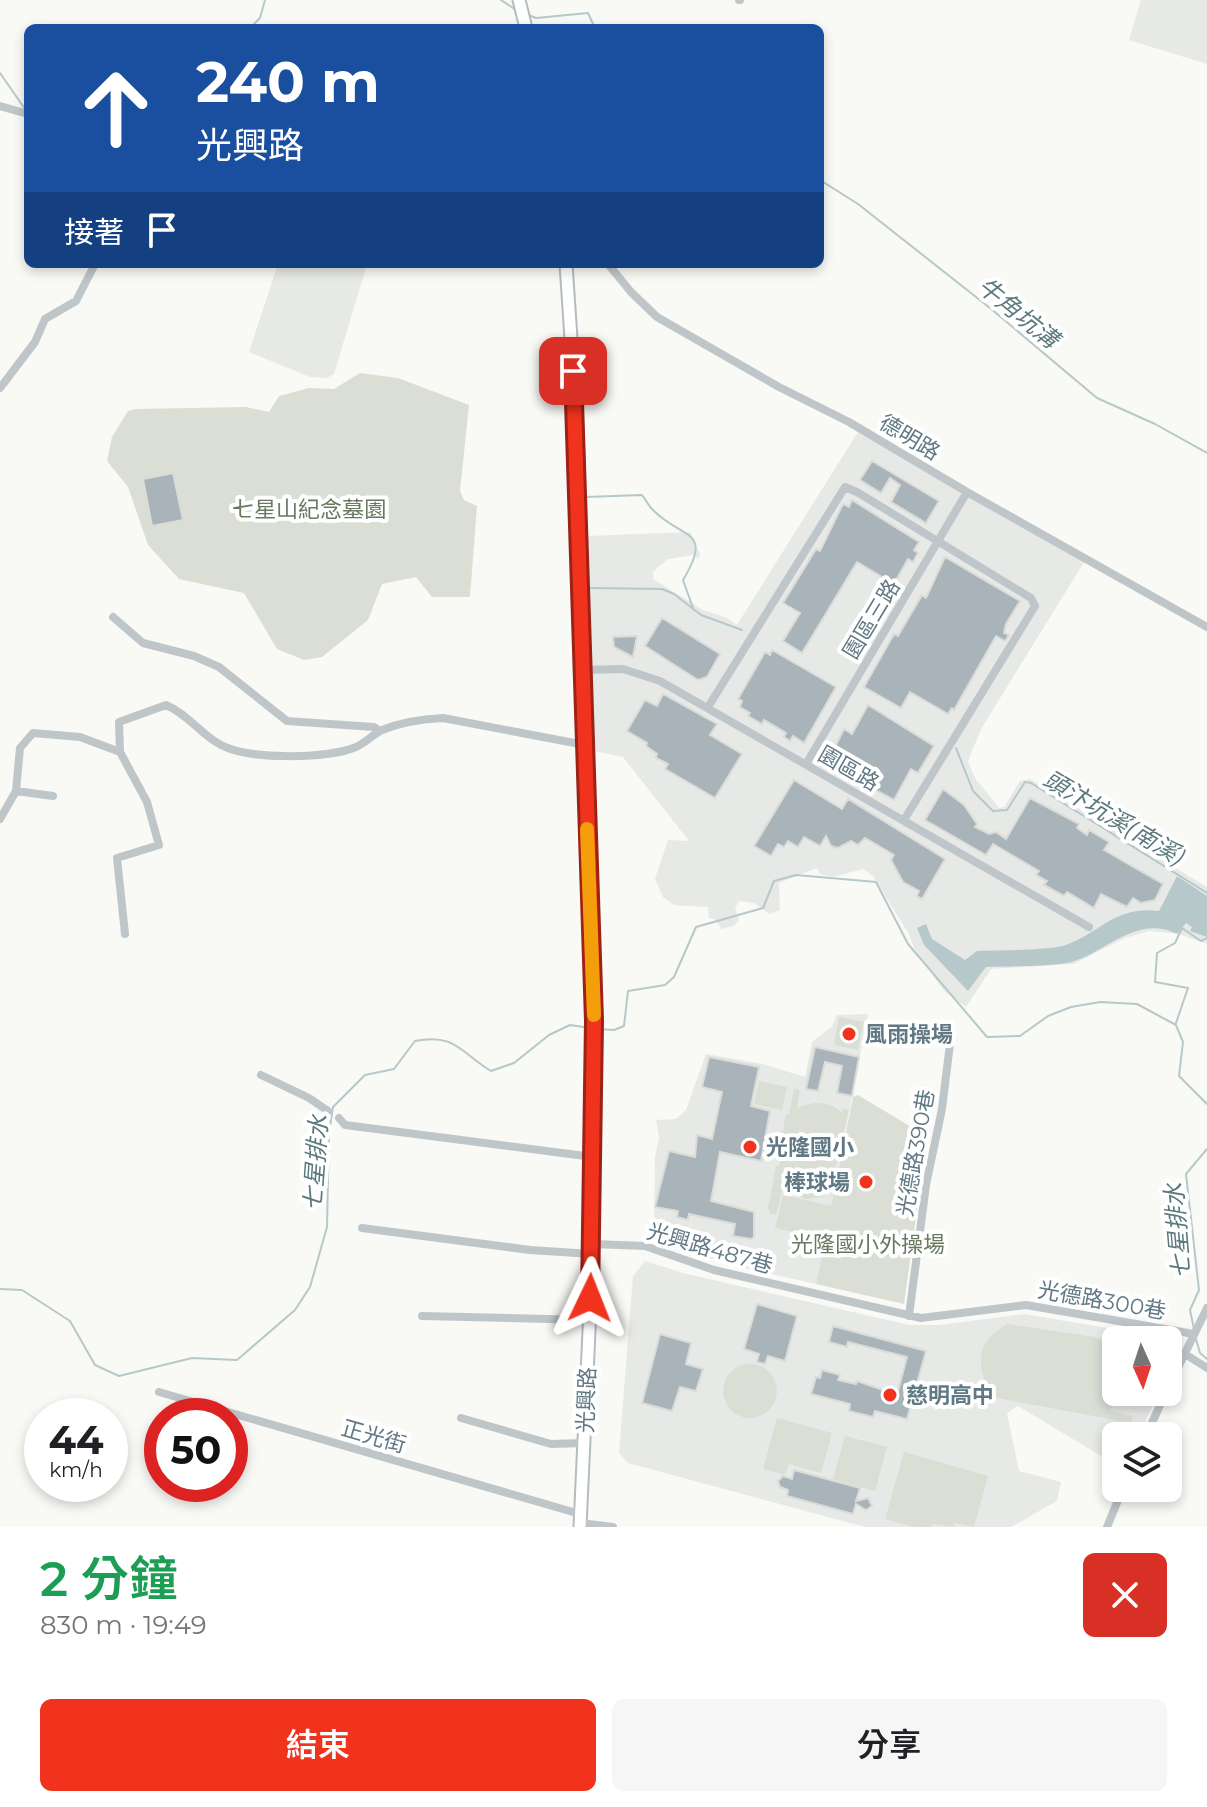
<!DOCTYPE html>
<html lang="zh-TW">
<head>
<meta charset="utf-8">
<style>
  :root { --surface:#fff; --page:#f6f6f6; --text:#202124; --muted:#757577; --accent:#f1331e }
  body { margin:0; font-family:Montserrat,"Noto Sans TC",sans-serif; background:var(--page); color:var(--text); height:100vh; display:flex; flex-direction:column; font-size:30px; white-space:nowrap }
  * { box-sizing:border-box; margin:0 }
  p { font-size:26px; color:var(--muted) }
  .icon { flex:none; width:44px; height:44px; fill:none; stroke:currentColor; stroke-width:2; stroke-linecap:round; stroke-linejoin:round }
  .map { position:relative; height:1527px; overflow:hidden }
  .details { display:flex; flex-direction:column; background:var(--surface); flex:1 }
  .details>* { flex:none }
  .banner { position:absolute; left:24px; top:24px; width:800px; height:244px; border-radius:12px; box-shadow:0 4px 12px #0003; background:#1a4fa0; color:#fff; overflow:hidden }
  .needle { width:52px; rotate:177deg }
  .controls { position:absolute; left:1102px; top:1326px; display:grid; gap:16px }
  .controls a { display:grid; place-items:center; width:80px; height:80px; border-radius:12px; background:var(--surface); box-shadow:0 4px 12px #0003; font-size:40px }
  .speed { position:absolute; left:24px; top:1398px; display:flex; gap:16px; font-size:40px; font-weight:700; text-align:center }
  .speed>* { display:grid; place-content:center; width:104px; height:104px; border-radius:50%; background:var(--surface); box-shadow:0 4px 12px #0003; line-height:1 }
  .speed small { font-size:20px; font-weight:400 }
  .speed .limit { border:12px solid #d22; background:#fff; color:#111 }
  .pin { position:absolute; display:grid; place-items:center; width:68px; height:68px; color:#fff; margin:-34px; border-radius:16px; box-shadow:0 4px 12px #0006 }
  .me { position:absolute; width:88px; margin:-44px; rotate:2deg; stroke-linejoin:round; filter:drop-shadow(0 0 6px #0008) }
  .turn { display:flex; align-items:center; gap:28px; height:168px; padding:0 40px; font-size:36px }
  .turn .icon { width:104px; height:104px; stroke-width:2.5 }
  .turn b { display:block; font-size:56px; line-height:68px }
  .then { display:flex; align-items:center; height:76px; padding:0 40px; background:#0003; gap:16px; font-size:30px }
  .round { display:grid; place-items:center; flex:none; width:84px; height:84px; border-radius:12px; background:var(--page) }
  .summary { display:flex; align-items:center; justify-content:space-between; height:136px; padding:0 40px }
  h1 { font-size:48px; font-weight:600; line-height:60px; color:#1e9e55 }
  .cta { display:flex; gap:16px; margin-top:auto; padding:16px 40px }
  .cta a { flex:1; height:92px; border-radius:12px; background:var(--accent); color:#fff; font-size:32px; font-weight:600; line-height:92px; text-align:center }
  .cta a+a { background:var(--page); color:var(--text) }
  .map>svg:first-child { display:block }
  .built { fill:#e7e9e7 }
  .green { fill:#daded5 }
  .water { fill:#b7c8ca }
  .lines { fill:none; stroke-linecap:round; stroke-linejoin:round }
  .stream { stroke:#b7c8ca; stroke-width:2 }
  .building { fill:#a8b4b9; stroke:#dbdbd8; stroke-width:2 }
  .secondary-casing { stroke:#b4bcc0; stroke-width:15 }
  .street { stroke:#bfc6c9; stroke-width:8 }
  .secondary { stroke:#fff; stroke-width:11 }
  .route-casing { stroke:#9d2114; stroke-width:20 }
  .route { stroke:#f1331e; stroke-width:14 }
  .slow { stroke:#f59e0b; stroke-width:14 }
  .poi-dot { fill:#f1331e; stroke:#fff; stroke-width:3 }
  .labels { text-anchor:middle; stroke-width:8; stroke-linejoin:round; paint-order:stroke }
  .street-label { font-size:22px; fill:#617984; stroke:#fff }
  .park-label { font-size:22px; fill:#697a61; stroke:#fff }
  .poi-label { font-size:22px; font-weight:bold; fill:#617984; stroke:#fff; text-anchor:start }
  .water-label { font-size:24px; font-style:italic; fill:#5c797e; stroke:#fff }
</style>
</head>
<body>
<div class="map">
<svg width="1207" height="1527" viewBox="0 0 1207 1527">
  <rect width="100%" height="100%" fill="#f9f9f6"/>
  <path class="built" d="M1141,0h66v64l-78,-24z
    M278,264h89l-33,110 -7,4 -17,-1 -61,-25z
    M861,427l225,132 -105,170 -13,32 7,17 24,30 5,-1 16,-26 10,-2 177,108v57l-28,-10 -30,-3 -24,7 -51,26 -83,5 -25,38 -22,-16 -30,-43 -5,-14 -36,-58 -10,-7 -30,8 -13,-3 -3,-6 -38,15 1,27 -11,4 -15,-11 -15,-2 -4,7 4,12 -5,6 -13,3 -6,-10 -6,-1 -1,-11 -34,-2 -11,-8 -8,-18 13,-39 21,1 -66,-84 -29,-6 -7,-215 103,-4 10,23 -2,4 -5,-4 -25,4 -15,13v7l50,31 24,8 10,7z
    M868,1014l-52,270 -83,-19 -4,-7 -5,-1 -15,2 -55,-21 1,-81 4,-19 -3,-18 20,-1 10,-9 20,-56 57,10 42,13 7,-35 20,-16 5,-11z
    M645,1261l38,12 226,52h31l84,-11 153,26 4,10 -13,25v-35h-52v52h43l-21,44h-22v29l-98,-59 -11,7 12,58 42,11 -4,19 -46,26h-146l-237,-64 -9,-10 14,-177z"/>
  <path class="green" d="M360,373l38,5 71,27 -9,86 4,9 13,6 -7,91h-38l-16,-20 -34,7 -14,36 -46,37 -18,3 -27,-11 -33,-56 -65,-14 -31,-34 -20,-58 -21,-26 5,-24 16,-26 7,-2 111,-2 23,5 10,-16 30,-8 25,1z
    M839,1017l25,5 -6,28 -24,-5z
    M759,1081l28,6 -5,23 -28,-6z
    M794,1089l6,1 -3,18c17,-7 32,-8 45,5l1,-5 6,2 -19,81 -8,6 -17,2 -16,-8 -5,-7 -8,31 -6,-1 -2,-6 8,-42h3l3,-13 -3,-2 7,-37h3z
    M858,1095l50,30 13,13 2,29 -19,137 -88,-20 10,-50 -2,5 -49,-11 8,-33 48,11 22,-109z
    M1008,1324l86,13 22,9v46h11l-18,19 24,5 -2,7 -165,-31 1,-8 21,3c-14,-26 -8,-50 20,-63z
    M723 1391a27 27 0 1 1 54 0a27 27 0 1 1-54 0Z
    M777,1418l55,15 -11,40 -32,-9 -4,11 -22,-6z
    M845,1436l42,11 -12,44 -42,-12z
    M904,1452l84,24 -14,51 -20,-4 -1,4 -21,-3 -1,3h-18l-28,-8z"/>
  <path class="water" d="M1177,876l30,20v41l-17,-6 2,-4 -6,-4 -9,11c-42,-21 -74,22 -110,29 -26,4 -55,3 -81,4l-18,24 -44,-46 -7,-17 9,-4 6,15 33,21 12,-9c23,-1 68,0 89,-6 36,-13 48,-39 93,-34z"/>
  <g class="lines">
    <path class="stream" d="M501,0l15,10
      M526,14l10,4 52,-5 7,15
      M250,28l10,-10 5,-18
      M0,73l25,36h3
      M820,180l38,24 132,104 107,90 58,26 52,29
      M586,497l56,-2c4,5 7,12 12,16 28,28 60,18 29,69l10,28
      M590,588l72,1 12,5 27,21 41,15
      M956,748l17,43 20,20 14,-1 18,-28 6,1 176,110
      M1176,1023l12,-35 -33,-6 2,-29 18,-10 7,-15 19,13 6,-3
      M597,1029l17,1 10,-4 4,-35 37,-6 9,-8 22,-50 67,-19 11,-27 22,-6 80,7 32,62 79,93 33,-1 28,-20 23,-9 29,-5 37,2 39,21 7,17 -4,34 28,28
      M0,1289l22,1 48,31 25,44 24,11 73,-18 45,2 58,-50 15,-23 17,-60 2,-94 4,-26 32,-32 29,-6 21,-28c40,-8 45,11 76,30l23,-8 35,-28 21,-10 20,3
      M1194,1329l-4,-19 9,-20 -13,-116 21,-25
      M1196,1339l4,14 7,6"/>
  </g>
  <path class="building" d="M872,461l67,40 -13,22 -35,-21 9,-17 -10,-7 -9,15 -21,-13z
    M173,473l10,47 -31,6 -9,-47z
    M852,500l67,42 -5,8 4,3 -5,9 -5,-3 -14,25 -37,-22 -55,91 -19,-12 17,-28 -17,-10 33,-54 4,2 23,-47 6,3z
    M945,557l75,44 -14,23 -2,9 5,2 -4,6 -9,-5 -42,74 -2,-2 -4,6 -38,-22 -9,16 -37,-21 30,-53 4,2 24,-41 4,3z
    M662,618l58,36 -13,23 -9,3 -53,-34z
    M637,636l-4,21 -19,-10 -1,-10z
    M772,650l64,37 -32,56 -11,-7 -3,5 -6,-4 2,-4 -22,-13 -2,4 -14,-8 2,-3 -10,-6 2,-6 -4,-2 27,-47 5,3z
    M663,694l54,30 -7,11 32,19 -27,44 -50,-29 3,-5 -12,-6 1,-4 -11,-8 1,-3 -20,-12 18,-31 12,6z
    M868,705l66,41 -16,27 -7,-4 -17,31 -35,-19 -1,2 -37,-23 3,-12 9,3 11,-22 8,5z
    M794,780l48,29 6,-10 97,60 -23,40 -5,-3 2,-5 -16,-9 -12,-22 3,-5 -29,-17 -7,7 -7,-4 -13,7 -7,-2 -5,-10 -6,10 -16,-9 -6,10 -10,-6 -4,6 -6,-3 -7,12 -17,-10z
    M943,789l21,16 13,19 -2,3 14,7 7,-2 10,7 24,-41 49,26 -2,4 10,7 2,-5 20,12 -5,8 59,34 -8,16 -14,3 -8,-5 -6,9 -26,-13 -7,14 -27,-16 -3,4 -20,-11 3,-4 -11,-6 3,-4 -46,-27 -7,11 -61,-35z
    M815,1047l44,10 -7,39 -15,-3 5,-27 -17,-4 -7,29 -12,-2z
    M709,1057l50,10 -8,39 19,5 -9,50 -41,-9 -9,49 43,11v25l-3,2 -18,-3 2,-12 -46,-10 -1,6 -11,-3 1,-6 -23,-4 14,-56 26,6 2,-22 15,4 10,-47 -20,-5z
    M757,1304l40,12 -12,45 -17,-5 -3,8 -8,-2 2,-8 -15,-5z
    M833,1326l93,25 -19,68 -32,-8 -2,6 -24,-6 1,-7 -39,-10 5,-17 4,1 2,-8 18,5 -2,5 18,4 1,-3 40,14 10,-38 -59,-15 -1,5 -18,-5z
    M660,1334l31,9 -5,21 17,5 -7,22 -16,-4 -8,24 -30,-8z
    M794,1470l66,18 -4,13 12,-3 4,8 -6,4 -10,-6 -3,10 -66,-18 1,-6 -8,-3 -2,-6 5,-5 9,3z"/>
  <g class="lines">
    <g class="secondary-casing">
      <path id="secondary" d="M519,0l7,28
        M566,264l11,164 17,606 -1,210 -13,283"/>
    </g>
    <path class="street" d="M739,0h1
      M0,106l28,8
      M608,264l23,28 26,25 122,70 70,35 118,70 240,135
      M0,388l35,-46 10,-23 31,-18 19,-37
      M113,617l30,26 51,13 25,11 68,54 87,6 6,4
      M583,670l40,-1 37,12 429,246
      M708,707l137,-220 12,5 174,106 4,8 -131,214
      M806,764l161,-272
      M16,791l37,5
      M0,819l16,-28 4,-43 13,-15 47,4 40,15
      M125,934l-8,-76 42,-13 -12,-43 -27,-50 -1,-30 47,-17c22,9 35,30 55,40 28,15 106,14 135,2 10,-4 17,-13 26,-17 20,-8 40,-11 61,-12l142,27
      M261,1075l48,23 19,13
      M339,1118l6,7 248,32
      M362,1228l168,22 62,4
      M593,1244l52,2 69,24 207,48 105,-13 168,29
      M422,1316l167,4
      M909,1316l17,-131 16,-76 8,-65
      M1185,1354l22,14
      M1168,1388l39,-80
      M159,1392l421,122
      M461,1418l90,26 33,-1
      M1146,1436l20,-44
      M580,1523l33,4
      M1107,1527l16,-39"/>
    <use href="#secondary" class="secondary"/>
  </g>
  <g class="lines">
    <g class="route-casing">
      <path id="route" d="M573,371l21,650 -4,277"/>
    </g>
    <use href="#route" class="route"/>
    <path class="slow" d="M587,829l7,186"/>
  </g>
  <g class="poi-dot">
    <circle cx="849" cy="1034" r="8"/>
    <circle cx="750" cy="1147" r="8"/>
    <circle cx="866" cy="1182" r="8"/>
    <circle cx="890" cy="1395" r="8"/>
  </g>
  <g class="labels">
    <g class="street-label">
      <text transform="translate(910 437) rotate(31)" y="8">德明路</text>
      <text transform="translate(871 619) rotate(-59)" y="8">園區三路</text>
      <text transform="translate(849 768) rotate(30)" y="8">園區路</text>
      <text transform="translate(915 1153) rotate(-80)" y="8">光德路390巷</text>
      <text transform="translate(710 1248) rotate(16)" y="8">光興路487巷</text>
      <text transform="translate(1102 1300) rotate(10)" y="8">光德路300巷</text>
      <text transform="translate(586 1400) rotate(-88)" y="8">光興路</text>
      <text transform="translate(374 1436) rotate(16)" y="8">正光街</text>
    </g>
    <g class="park-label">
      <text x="309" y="517">七星山紀念墓園</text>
      <text x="868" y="1252">光隆國小外操場</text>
    </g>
    <g class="poi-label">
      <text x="865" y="1042">風雨操場</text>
      <text x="766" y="1155">光隆國小</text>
      <text x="850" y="1190" text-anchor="end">棒球場</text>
      <text x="906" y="1403">慈明高中</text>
    </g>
    <g class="water-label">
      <text transform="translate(1018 313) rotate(39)" y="8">牛角坑溝</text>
      <text transform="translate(1114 818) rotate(31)" y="8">頭汴坑溪(南溪)</text>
      <text transform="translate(316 1163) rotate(-86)" y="8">七星排水</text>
      <text transform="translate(1178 1231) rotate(-95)" y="8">七星排水</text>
    </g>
  </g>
</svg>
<div class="controls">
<a><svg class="needle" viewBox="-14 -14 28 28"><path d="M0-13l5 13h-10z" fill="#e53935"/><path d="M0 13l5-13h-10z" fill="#757577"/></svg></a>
<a><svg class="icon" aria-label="layers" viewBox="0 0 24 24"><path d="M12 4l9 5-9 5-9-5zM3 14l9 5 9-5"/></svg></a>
</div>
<div class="speed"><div>44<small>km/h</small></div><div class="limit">50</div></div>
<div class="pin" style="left:573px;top:371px;background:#d93025"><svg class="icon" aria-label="arrive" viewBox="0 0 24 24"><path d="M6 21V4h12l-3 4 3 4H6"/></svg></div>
<svg class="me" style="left:590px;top:1298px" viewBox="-20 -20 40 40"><path d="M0-17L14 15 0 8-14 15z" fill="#f1331e" stroke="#fff" stroke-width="4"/></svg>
<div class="banner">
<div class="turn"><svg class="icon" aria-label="ahead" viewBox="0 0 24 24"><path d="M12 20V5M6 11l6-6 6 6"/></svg><div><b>240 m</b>光興路</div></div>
<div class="then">接著<svg class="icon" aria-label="arrive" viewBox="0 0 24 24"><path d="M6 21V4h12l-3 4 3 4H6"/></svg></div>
</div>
</div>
<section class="details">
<div class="summary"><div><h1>2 分鐘</h1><p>830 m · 19:49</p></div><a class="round" style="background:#d93025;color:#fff"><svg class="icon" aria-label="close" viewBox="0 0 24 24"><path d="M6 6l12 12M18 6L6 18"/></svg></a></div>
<div class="cta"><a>結束</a><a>分享</a></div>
</section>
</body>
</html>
